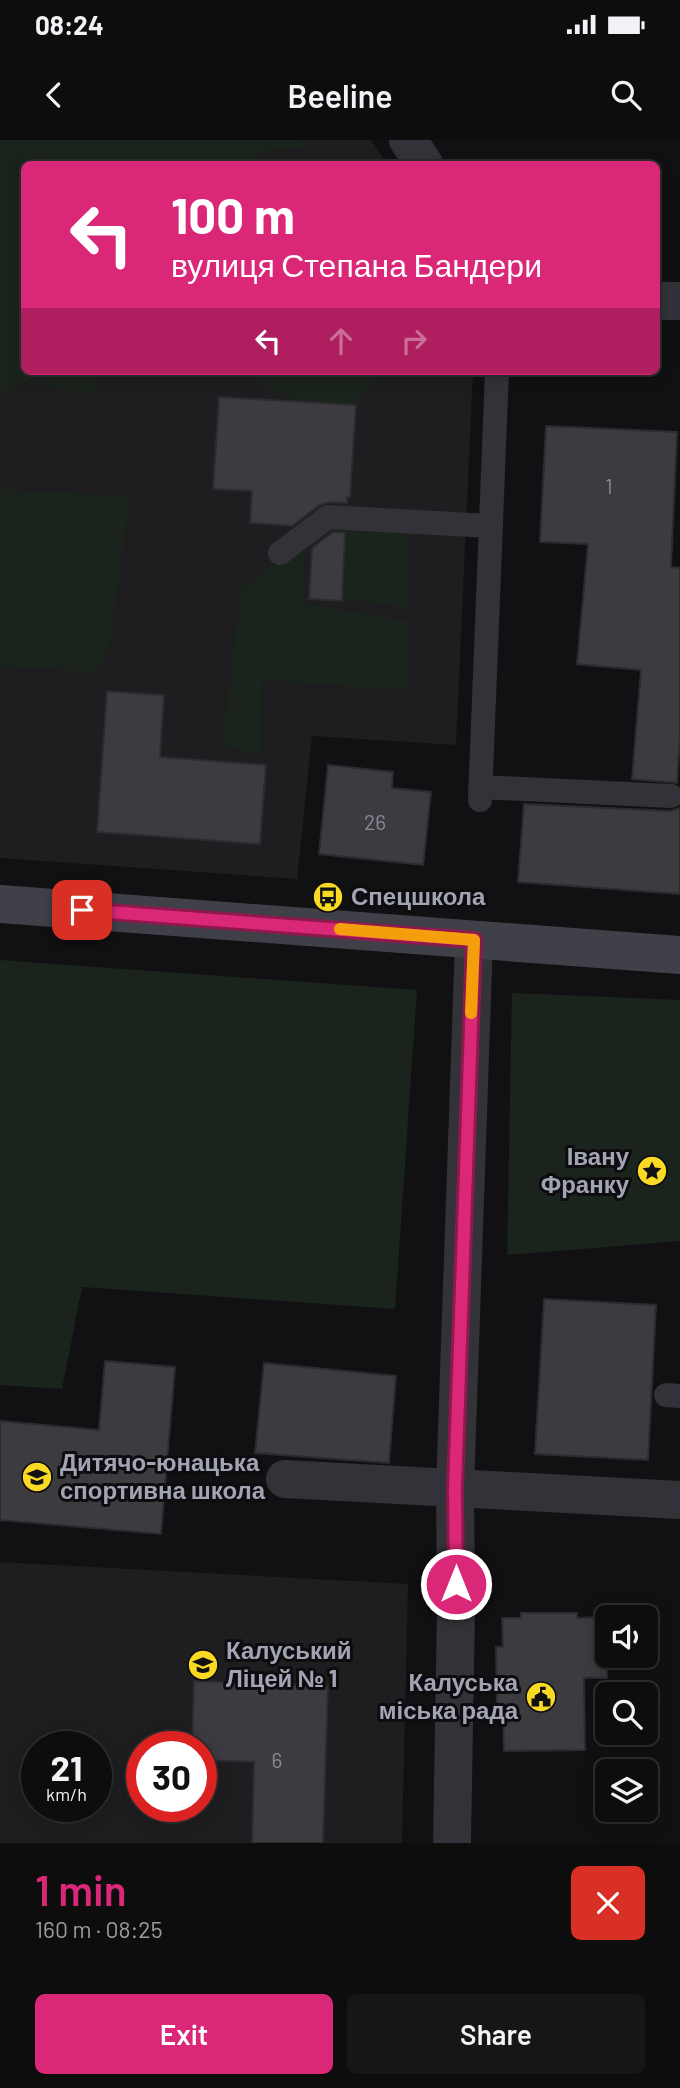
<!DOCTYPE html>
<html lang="en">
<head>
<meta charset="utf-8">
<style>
  :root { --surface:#0d0d0e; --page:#161617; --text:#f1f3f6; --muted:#9a9c9e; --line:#2d2d2e; --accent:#db2777 }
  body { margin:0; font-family:Barlow,sans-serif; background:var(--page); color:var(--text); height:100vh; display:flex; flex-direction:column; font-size:26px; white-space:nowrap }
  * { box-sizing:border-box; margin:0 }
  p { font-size:23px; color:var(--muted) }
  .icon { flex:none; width:38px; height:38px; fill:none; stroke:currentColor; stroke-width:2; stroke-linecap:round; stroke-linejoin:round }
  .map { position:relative; height:1703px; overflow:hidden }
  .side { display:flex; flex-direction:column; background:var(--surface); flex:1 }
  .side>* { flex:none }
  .hud { position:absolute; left:21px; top:21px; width:639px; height:214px; border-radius:10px; box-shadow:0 4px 18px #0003,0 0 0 2px var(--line); background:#db2777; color:#fff; overflow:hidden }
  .fabs { position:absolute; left:595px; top:1465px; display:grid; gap:14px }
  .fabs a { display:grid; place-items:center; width:63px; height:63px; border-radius:10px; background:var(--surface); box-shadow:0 4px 18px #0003,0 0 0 2px var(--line); font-size:35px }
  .speed { position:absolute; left:21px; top:1591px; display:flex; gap:14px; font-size:35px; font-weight:700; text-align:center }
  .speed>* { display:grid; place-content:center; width:91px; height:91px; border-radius:50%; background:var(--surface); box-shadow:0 4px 18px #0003,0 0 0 2px var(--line); line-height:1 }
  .speed small { font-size:18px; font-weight:400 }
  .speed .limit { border:10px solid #d22; background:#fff; color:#111 }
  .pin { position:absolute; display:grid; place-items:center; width:60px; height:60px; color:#fff; margin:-30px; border-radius:14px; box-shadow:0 4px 10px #0006 }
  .me { position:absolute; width:77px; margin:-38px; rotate:0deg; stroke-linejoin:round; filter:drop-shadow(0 0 5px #0008) }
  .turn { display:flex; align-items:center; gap:24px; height:147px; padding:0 35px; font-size:32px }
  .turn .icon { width:91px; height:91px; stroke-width:2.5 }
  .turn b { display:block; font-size:49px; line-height:60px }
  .lanes { display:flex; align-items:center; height:66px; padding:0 35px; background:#0003; justify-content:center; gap:35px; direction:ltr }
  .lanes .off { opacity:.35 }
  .round { display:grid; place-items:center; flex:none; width:74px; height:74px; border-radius:10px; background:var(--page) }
  .headline { display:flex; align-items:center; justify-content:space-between; height:119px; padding:0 35px }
  h1 { font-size:42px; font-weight:600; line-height:52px; color:var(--accent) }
  .primary-button { display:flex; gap:14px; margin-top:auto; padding:14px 35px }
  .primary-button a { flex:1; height:80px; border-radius:10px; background:var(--accent); color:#fff; font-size:28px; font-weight:600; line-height:80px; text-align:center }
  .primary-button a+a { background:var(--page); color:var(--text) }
  .status { display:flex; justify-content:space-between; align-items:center; height:49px; padding:0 35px; background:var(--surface); direction:ltr }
  .status svg { height:19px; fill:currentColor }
  header { display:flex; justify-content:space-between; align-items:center; height:91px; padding:0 35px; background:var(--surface); font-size:32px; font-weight:600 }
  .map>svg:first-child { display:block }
  .built { fill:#1e1d20; fill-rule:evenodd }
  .green { fill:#1b231d }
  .building { fill:#3c3b40; stroke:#2c2b2f; stroke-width:2 }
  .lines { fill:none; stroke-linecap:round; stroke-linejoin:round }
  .service { stroke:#323238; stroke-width:24 }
  .minor { stroke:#323238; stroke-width:38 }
  .secondary { stroke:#404048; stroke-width:38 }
  .route-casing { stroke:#8e194d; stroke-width:18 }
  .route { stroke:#db2777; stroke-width:12 }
  .slow { stroke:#f59e0b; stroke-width:12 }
  .labels { text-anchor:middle; stroke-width:6; stroke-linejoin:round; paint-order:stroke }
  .number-label { font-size:21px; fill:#888a97 }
  .poi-label { font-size:24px; font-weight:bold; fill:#a2a4b4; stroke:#0d0c0e; text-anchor:start }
</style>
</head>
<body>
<div class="status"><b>08:24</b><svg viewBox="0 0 49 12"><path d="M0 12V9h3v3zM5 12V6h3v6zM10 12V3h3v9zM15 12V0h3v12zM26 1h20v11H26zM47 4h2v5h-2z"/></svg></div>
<header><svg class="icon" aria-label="back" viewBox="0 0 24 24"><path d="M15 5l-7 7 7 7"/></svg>Beeline<svg class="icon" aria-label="search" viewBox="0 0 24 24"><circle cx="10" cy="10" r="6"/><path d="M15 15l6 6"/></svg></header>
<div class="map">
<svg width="680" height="1703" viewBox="0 0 680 1703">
  <rect width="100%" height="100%" fill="#111113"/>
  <path class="built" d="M0,0h371l16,24h-363v207h449l-17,374 -144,-9 -15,143 -297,-21z
    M0,1422l408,22 -6,259h-402zM37,1606h59v60h-59zM142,1606h59v60h-59z"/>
  <path class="green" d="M0,0h292l17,6 -50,7 1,11h-236v207h79l-12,25 -60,-16 -31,14z
    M232,231h151l-27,34 -57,-3z
    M0,349l130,7 -21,153 -12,23 -97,-6z
    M332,384l79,4 -3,80 -92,-14 2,-38z
    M314,395l-8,17 -3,52 105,17 -1,70 -145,-11 -1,77 -39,-13 19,-156z
    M0,820l417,30 -22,319 -313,-22 -20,102 -62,-4z
    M512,853l168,7v241l-173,14z"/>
  <path class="building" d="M219,257l137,8 -6,92h-3v6l-18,-1 -9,3 -28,21 -42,-3 2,-32 -39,-2z
    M546,286l131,6 -6,135 9,1v169l-3,46 -45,-4 9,-109 -64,-6 11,-120 -48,-2z
    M333,392l12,1 -3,68 -33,-2 3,-51z
    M107,551l57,4 -4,62 106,8 -6,79 -163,-12z
    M328,625l65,7 -1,16 39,4 -8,73 -104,-11z
    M524,664l146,7 10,-3v86l-162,-12z
    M544,1159l112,6 -8,155 -113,-6z
    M105,1221l70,6 -14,167 -161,-14v-99l99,9z
    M264,1223l132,13 -7,87 -134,-10z
    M521,1473h56v5l30,-1v61h-23l1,72 -81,1 -1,-35h-6l-1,-69h7l-1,-29h19z
    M194,1541l134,5 -5,157h-71l2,-81 -53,-2v-14h-9z"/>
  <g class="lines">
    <path class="service" d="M280,413l48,-36 162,9
      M480,647l191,9
      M480,660l17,-429
      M666,1255l14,1"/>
    <path class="minor" d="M408,0l16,24
      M656,161h24
      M285,1339l395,21
      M452,1703l4,-234 -1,-121 19,-548"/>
    <path class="secondary" d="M0,764l680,51"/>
  </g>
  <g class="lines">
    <g class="route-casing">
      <path id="route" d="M82,770l392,30 -19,548 1,96"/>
    </g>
    <use href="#route" class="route"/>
    <path class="slow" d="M340,789l134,11 -3,73"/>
  </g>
  <defs>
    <g id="bus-disc" transform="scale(1.575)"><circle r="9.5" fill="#f9d923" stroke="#0d0c0e"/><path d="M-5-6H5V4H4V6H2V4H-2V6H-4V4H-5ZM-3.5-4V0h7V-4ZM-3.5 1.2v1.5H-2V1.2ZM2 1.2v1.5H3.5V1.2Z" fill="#111"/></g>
    <g id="sight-disc" transform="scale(1.575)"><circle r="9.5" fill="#f9d923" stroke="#0d0c0e"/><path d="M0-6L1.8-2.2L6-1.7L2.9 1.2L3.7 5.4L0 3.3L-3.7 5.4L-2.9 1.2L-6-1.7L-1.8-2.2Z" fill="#111"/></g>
    <g id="school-disc" transform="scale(1.575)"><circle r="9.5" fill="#f9d923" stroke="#0d0c0e"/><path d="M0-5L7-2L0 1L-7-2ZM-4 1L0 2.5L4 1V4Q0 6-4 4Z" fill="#111"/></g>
    <g id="civic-disc" transform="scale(1.575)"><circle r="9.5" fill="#f9d923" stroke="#0d0c0e"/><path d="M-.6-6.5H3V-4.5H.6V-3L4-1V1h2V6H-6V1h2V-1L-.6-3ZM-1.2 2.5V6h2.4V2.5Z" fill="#111"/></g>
  </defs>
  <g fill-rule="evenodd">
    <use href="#bus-disc" x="328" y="757"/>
    <use href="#sight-disc" x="652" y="1031"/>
    <use href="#school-disc" x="37" y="1337"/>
    <use href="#school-disc" x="203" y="1525"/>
    <use href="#civic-disc" x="541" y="1557"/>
  </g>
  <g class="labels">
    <g class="number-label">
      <text x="609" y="354">1</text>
      <text x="375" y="690">26</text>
      <text x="277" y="1628">6</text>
    </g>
    <g class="poi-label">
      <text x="351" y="765">Спецшкола</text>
      <text x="629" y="1025" text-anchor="end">Івану<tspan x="629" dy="28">Франку</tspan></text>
      <text x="60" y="1331">Дитячо-юнацька<tspan x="60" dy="28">спортивна школа</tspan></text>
      <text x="226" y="1519">Калуський<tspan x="226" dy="28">Ліцей № 1</tspan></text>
      <text x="518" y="1551" text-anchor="end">Калуська<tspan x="518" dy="28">міська рада</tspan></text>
    </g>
  </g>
</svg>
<div class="fabs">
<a><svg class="icon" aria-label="sound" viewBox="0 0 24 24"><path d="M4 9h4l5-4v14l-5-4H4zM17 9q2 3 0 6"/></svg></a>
<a><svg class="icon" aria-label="search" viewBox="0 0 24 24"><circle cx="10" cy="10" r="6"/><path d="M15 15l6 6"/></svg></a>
<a><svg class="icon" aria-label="layers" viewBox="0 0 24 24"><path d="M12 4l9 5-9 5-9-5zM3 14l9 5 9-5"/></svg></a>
</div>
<div class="speed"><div>21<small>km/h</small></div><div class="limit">30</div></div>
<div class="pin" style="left:82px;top:770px;background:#d93025"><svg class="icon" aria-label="arrive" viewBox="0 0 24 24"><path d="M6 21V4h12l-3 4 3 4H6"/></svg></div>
<svg class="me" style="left:456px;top:1444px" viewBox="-20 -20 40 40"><circle r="17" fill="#db2777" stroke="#fff" stroke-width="3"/><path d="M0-11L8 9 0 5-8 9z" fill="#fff"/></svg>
<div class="hud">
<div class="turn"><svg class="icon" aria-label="left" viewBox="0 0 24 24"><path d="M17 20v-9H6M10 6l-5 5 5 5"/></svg><div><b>100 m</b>вулиця Степана Бандери</div></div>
<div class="lanes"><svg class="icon" aria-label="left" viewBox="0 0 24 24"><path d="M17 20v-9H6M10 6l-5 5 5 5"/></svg><svg class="icon off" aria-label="ahead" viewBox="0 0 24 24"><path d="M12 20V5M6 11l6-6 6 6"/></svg><svg class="icon off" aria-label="right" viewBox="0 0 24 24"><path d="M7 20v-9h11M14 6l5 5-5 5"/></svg></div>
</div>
</div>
<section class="side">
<div class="headline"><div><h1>1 min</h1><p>160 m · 08:25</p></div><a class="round" style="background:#d93025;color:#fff"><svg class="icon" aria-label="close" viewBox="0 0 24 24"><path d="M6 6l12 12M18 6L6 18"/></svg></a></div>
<div class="primary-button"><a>Exit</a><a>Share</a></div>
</section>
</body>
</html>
